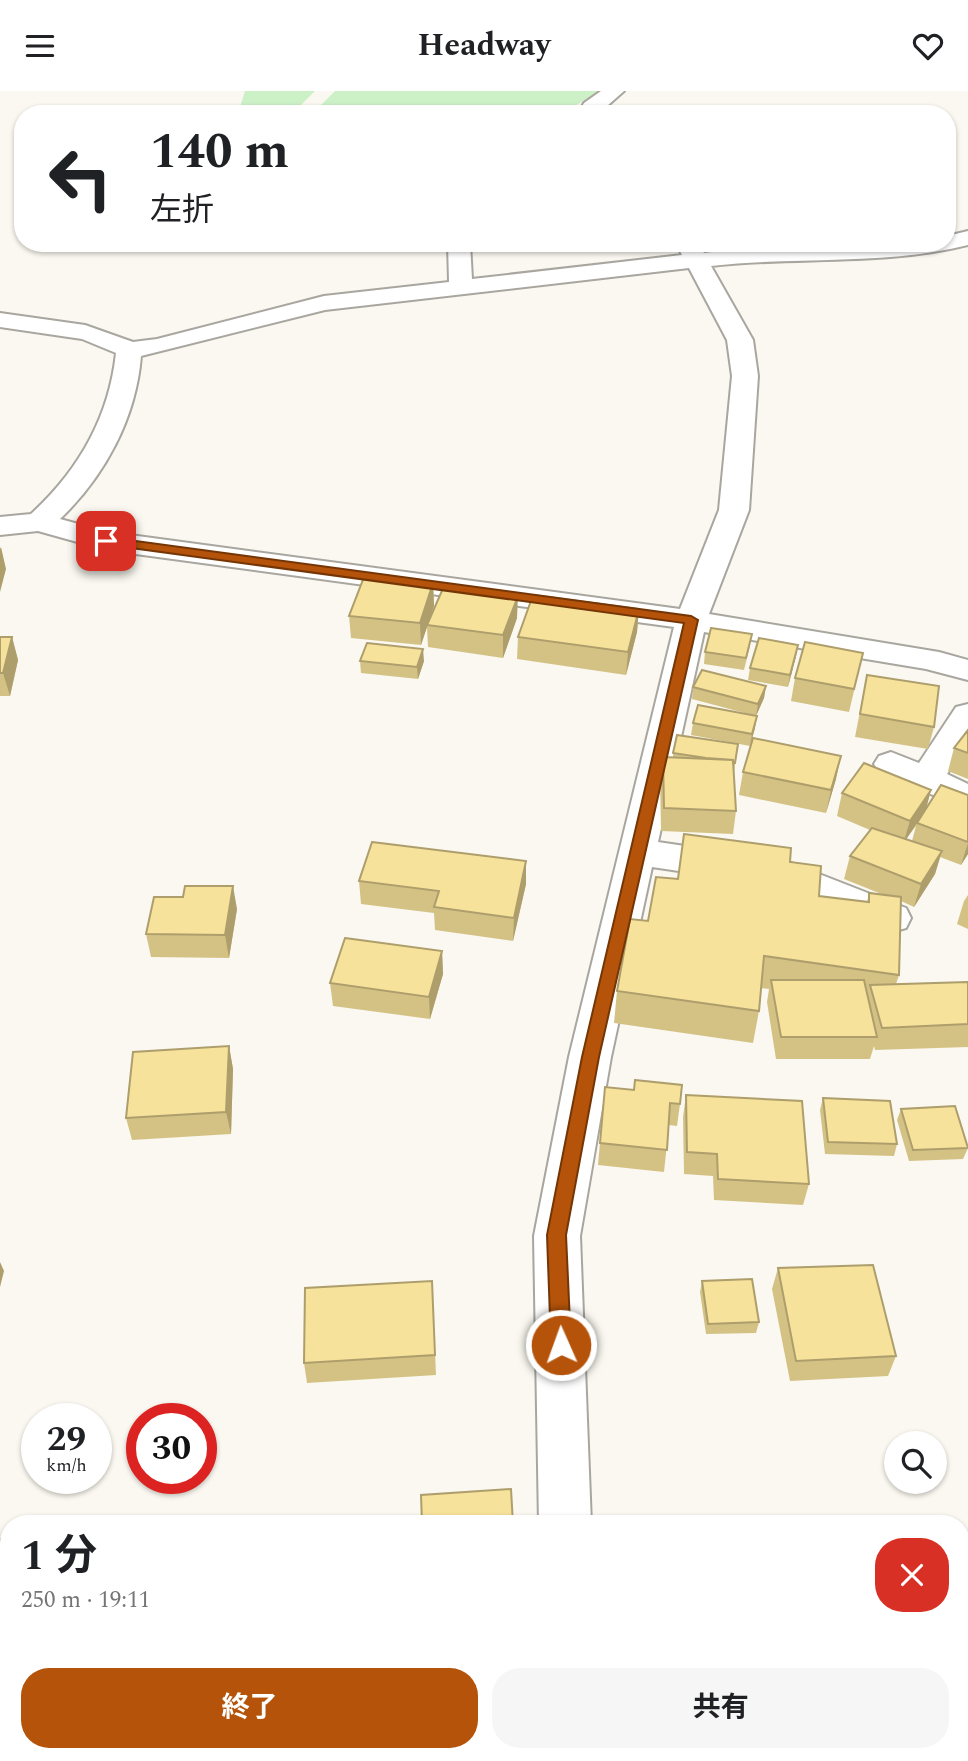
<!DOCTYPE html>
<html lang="ja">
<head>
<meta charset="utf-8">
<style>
  :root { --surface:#fff; --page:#f6f6f6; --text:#202124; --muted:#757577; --accent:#b45309 }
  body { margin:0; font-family:Spectral,"Noto Sans JP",serif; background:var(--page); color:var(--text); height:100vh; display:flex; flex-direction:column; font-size:26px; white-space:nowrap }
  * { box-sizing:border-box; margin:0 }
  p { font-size:23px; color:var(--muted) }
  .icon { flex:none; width:38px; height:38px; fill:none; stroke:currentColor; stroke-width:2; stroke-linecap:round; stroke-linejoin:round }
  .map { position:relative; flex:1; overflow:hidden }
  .details { position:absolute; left:0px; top:1424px; width:970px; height:247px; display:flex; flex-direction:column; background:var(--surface); border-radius:28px 28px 0 0; box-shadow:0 2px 5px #0004 }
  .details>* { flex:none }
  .banner { position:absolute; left:14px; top:14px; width:942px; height:147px; border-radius:28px; box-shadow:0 2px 5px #0004; background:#fff; color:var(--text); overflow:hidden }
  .buttons { position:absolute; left:884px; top:1340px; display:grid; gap:14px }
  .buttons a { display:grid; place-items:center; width:63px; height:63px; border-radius:50%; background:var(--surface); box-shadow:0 2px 5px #0004; font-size:35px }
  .speed { position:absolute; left:21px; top:1312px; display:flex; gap:14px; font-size:35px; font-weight:700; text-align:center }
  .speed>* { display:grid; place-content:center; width:91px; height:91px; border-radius:50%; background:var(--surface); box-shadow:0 2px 5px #0004; line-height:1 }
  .speed small { font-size:18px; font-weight:400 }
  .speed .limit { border:10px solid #d22; background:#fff; color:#111 }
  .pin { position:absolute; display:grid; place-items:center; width:60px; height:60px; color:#fff; margin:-30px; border-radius:14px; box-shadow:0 4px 10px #0006 }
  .me { position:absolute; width:77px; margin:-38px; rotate:358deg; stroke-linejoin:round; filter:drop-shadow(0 0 5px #0008) }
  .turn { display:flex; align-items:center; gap:24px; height:147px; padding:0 21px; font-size:32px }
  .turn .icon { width:91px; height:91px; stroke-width:2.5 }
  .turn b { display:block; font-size:49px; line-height:60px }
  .round { display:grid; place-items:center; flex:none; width:74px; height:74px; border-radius:28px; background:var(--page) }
  .summary { display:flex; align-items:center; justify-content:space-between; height:119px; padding:0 21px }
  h1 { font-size:42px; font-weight:700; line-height:52px }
  .action { display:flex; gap:14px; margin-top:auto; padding:14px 21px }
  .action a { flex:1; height:80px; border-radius:28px; background:var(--accent); color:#fff; font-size:28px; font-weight:700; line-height:80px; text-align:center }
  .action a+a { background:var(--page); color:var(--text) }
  header { display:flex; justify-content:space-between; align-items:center; height:91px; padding:0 21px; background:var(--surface); font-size:32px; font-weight:700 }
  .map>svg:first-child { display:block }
  .green { fill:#cdf1c7 }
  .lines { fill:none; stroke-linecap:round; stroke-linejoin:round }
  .minor-casing { stroke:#a8a69f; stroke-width:4 }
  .minor { fill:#fff; fill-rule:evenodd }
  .wall { fill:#d4c285; fill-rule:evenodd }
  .shaded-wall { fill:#ad9e6c }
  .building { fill:#f7e29b; stroke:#ad9e6c; stroke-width:2 }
  .route { fill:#b45309; stroke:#753606; stroke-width:2 }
</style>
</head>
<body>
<header><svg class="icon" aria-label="menu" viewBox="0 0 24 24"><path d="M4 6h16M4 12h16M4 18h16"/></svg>Headway<svg class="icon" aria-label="heart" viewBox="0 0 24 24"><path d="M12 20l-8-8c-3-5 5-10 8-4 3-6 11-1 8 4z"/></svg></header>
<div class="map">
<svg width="968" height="1670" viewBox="0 0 968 1670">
  <rect width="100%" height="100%" fill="#faf8f0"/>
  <path class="green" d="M245,0h70l-23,23h-54z
    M335,0h263l-23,15 -3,8h-260z"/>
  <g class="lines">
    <g class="minor-casing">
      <path id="minor" d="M601,0h23l-26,23h-20l6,-11z
        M968,140v14c-84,21 -171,11 -257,21l42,74 5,36 -9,134 -40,104 230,38 29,8v20l-42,-11 -222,-37 -46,210 128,19 120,47 5,10 -5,10 -14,4 -112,-46 -128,-19 -41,190 -31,179 11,288h-52l-5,-288 35,-179 105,-430 -568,-77 -68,-19 -38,4v-18l31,-3c47,-43 78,-96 85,-161l-34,-14 -82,-12v-14l85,12 48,17 24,-3 167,-43 125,-14 -1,-39h22l2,36 210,-24 -6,-12h23l5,10 31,-4 212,-6v-7zM689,177l38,72 5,36 -13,134 -39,99 -572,-77 -48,-13c45,-43 76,-101 81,-163l184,-46z
        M968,613v37l-21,33 21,10v26l-89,-38 -5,-8 5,-8 12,-4 28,11 37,-56z
        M0,1583h9v56h-9z
        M968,1611v58l-84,1 3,-8h74v-48z
        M507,1662h58l-2,8h-58z"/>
    </g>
    <use href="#minor" class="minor"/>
  </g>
  <path class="wall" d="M433,492l1,23 -4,12h87l-14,40 -75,-11 -1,-20 -6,18 -70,-7 -2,-22z
    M639,518l-2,23 -11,43 -109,-16 1,-22z
    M0,546h12l6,23 -8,36h-10z
    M750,555l-6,24 -40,-6 1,-12z
    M863,562l-14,59 -58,-11 4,-23z
    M796,565l-8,31 -40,-7 2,-12z
    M360,570h64l-6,18 -57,-6z
    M867,584l67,52 -6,22 -73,-12z
    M766,595l-2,12 -8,18 -64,-17 1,-12z
    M693,632l62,5 -5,18 -59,-11z
    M968,639v49l-20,-8 6,-23z
    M738,653l-4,27 2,40 -3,23 -72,-3 -1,-51 3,-23h10v-4z
    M743,681l93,7 -10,34 -87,-18z
    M931,699l-5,18 42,-13v59l-7,11 -21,-8 -5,17 -21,33 -13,-6 -2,74 -3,9 72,-2v65l-93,3 -1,-4 -4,13h-94l-9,-57 2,-13 -8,-1 -2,23 -6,32 -139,-20 3,-32 31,-70 30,-42 112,-17 29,34 48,6 2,-9 15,2 -40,-16 6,-23 20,-26 -33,-14 5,-23zM916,735l-4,15 -6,-2z
    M526,770v23l-13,57 -78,-11 -1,-17 -73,-9 -2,-23z
    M968,804v34l-11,-5 7,-23z
    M237,818l-8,49 -78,-1 -5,-23z
    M442,860l1,23 -13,45 -97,-13 -3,-23z
    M229,955l4,23 -2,65 -99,6 -6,-22z
    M605,996l75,17 -3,22 -8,-1 -5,47 -66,-7z
    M686,1004l123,89 -6,21 -89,-5 -1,-24 -29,-2 -1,-57z
    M823,1007l74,46 -3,12 -69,-2 -5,-44z
    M901,1018l67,39 -5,11 -54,2 -12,-41z
    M778,1177l118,88 -8,20 -98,5 -18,-92z
    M432,1190l4,94 -129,8 -3,-20z
    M702,1190l57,41 -3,11 -50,1 -6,-42z"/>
  <path class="shaded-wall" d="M1,456l5,22 -6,23v-43z
    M433,492l1,23 -13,39 -1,-22z
    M518,505l-1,22 -14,40v-23z
    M639,518l-2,23 -11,43 2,-23z
    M12,546l6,23 -8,36 -7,-23z
    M798,554l-2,11 -8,31 2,-12z
    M423,558l1,12 -6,18 -1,-12z
    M766,595l-2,12 -8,18 2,-12z
    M757,625l-2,12 -5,18 2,-12z
    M841,665l-5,23 -10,34 5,-23z
    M931,699l-6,23 -8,10 -14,21 7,-23z
    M968,752v11l-7,11z
    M942,760l-7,23 -21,33 7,-23z
    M526,770v23l-13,57 1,-23z
    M233,795l4,23 -8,49 -4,-23z
    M442,860l1,23 -13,45 -1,-22z
    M229,955l4,23 -2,65 -5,-22z
    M0,1171l4,9 -4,16z
    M9,1456v67l-7,32 -2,-3v-54z
    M20,1662h13l-1,8h-13z
    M229,1662h7v8h-8z
    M356,1662h4l-1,8h-3z"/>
  <path class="building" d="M364,486l69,6 -13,40 -71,-7z
    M444,495l74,10 -15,39 -76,-10z
    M533,504l106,14 -11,43 -110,-15z
    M711,537l41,6 -6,24 -41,-6z
    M0,546h12l-9,36h-3z
    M759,547l39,7 -8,30 -40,-7z
    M805,551l58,11 -9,36 -59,-11z
    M367,552l56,6 -6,18 -57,-6z
    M702,579l64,16 -8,18 -65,-17z
    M867,584l72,11 -5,41 -74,-13z
    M698,614l59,11 -5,18 -59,-11z
    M968,639v23l-14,-5z
    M677,644l61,9 -3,19h-2v-3l-27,-2 -33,-5z
    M753,647l88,18 -10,34 -88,-18z
    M663,666l70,3 3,51 -72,-3z
    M864,672l67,27 -21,31 -68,-28z
    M941,694l27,10v47l-51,-19z
    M872,737l70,23 -21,33 -71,-28z
    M684,743l107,14 -1,14 31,4 -2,30 50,6v-9l32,4 -2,78 -135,-19 -5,55 -142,-20 13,-72 18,2 8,-44 22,2z
    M372,751l154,19 -12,57 -80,-11 5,-16 -80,-10z
    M185,795h48l-8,49 -79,-1 8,-37h29z
    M345,847l97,13 -13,46 -99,-14z
    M771,889h93l13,57h-96z
    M968,891v42l-86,4 -12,-43z
    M229,955l-3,66 -100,6 7,-66z
    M635,989l47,5 -2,19 -10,-1 -3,47 -67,-7 5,-56 29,3z
    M686,1004l116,6 7,83 -91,-5 -1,-25 -30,-2z
    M823,1007l67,3 7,43 -69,-2z
    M955,1015l13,42 -55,2 -12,-41z
    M873,1174l23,91 -100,5 -18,-93z
    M752,1188l7,43 -51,2 -6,-43z
    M432,1190l3,74 -131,8 1,-75z
    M511,1398l2,35h-91l-1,-29z
    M417,1429v4h-113v-2z
    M293,1431v2h-52z
    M0,1448h9v8l-9,42z
    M0,1647h9v15h11l-1,8h-19z
    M122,1662h107l-1,8h-107z
    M254,1662h102v8h-103z
    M373,1662h87v8h-88z"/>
  <path class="route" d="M106,446l585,79 7,4 -99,437 -33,178 5,110 -3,6 -7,3 -7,-3 -3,-6 -4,-110 35,-178 102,-434 -582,-79 -2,-3z"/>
</svg>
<div class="buttons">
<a><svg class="icon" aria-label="search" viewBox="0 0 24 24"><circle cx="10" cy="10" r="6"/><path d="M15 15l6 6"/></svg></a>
</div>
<div class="speed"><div>29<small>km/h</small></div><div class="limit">30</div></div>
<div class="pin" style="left:106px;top:450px;background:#d93025"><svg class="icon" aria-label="arrive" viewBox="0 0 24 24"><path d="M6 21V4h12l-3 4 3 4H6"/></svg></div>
<svg class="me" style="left:561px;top:1254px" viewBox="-20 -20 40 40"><circle r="17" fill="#b45309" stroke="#fff" stroke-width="3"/><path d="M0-11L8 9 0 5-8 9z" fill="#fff"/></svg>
<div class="banner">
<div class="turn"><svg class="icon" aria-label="left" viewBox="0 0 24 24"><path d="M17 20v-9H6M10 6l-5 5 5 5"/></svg><div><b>140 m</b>左折</div></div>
</div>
<section class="details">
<div class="summary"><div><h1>1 分</h1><p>250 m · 19:11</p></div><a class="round" style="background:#d93025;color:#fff"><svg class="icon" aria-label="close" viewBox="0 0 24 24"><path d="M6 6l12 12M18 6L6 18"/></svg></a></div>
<div class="action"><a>終了</a><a>共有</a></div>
</section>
</div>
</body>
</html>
